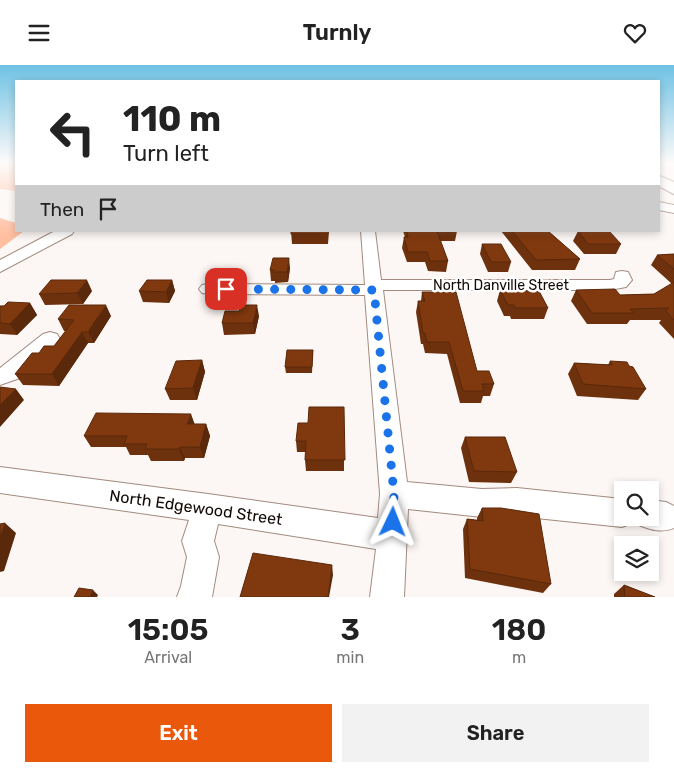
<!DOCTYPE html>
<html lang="en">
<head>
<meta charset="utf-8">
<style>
  :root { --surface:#fff; --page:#f2f2f2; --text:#222; --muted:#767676; --accent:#ea580c }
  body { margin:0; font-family:Rubik,sans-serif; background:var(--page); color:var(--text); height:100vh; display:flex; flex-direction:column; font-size:19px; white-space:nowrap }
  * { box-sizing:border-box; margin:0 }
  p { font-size:16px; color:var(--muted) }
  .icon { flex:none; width:28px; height:28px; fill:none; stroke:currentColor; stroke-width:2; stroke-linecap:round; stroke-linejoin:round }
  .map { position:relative; height:532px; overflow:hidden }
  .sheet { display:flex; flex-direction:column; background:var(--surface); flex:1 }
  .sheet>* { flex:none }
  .hud { position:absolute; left:15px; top:15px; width:645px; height:152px; border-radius:0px; box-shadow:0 2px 8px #0003; background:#fff; color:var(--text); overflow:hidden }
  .controls { position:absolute; left:614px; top:416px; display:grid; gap:10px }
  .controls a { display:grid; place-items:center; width:45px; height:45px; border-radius:0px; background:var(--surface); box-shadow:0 2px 8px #0003; font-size:25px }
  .pin { position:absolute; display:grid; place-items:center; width:42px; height:42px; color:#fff; margin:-21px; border-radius:10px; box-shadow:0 2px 8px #0006 }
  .me { position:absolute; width:55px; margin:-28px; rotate:2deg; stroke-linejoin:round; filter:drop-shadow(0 0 4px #0008) }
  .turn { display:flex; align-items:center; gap:18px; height:105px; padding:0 25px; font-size:22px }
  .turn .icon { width:65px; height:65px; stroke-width:2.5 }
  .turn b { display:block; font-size:35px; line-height:42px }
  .then { display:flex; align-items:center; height:48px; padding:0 25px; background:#0003; gap:10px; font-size:19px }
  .eta { display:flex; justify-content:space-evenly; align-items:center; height:85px; text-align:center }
  .eta b { font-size:30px; font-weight:600; line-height:35px }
  .primary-button { display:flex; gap:10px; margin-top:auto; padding:10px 25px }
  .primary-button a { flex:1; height:58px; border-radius:0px; background:var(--accent); color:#fff; font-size:20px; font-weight:600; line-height:58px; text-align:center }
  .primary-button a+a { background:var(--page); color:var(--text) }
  header { display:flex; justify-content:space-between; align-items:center; height:65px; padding:0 25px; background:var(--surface); font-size:22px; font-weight:600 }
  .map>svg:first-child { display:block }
  .green { fill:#ffbe9f }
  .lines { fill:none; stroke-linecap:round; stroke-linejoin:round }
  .minor-casing { stroke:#a28a7f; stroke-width:2 }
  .major-casing { stroke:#a28a7f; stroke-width:3 }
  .minor { fill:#fff; fill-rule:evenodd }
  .major { fill:#fff; fill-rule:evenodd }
  .wall { fill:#6e310d }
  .shaded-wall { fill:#5a280a }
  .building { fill:#80390f; stroke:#5a280a }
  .route { stroke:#1a73e8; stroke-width:9; stroke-dasharray:0 16.2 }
  .labels { text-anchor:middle; stroke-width:5; stroke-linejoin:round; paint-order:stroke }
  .street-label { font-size:14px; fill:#120a06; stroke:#fff }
  .near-street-label { font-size:16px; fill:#120a06; stroke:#fff }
</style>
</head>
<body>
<header><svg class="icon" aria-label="menu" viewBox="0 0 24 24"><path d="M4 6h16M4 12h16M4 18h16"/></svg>Turnly<svg class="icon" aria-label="heart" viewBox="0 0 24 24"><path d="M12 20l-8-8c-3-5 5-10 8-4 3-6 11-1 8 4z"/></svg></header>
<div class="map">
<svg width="674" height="532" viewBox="0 0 674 532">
  <rect width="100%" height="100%" fill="#fcf7f4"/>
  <path class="green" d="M0,98h16v28l-16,-2z
    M0,153l16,5v8h8l-24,18z"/>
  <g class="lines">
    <g class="minor-casing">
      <path id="minor" d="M659,137l15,3v8l-15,-3z
        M55,166h19l-2,3 -72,38v-12z
        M361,166h14l6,49h229l4,-1 2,-7 6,-1 6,1 4,8 -6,7 -16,3h-227l24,192 75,7 35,-1 105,11v18h13l-3,6 -10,4 -105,-11 -35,1 -74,-8 -4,88h-34l6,-48 -158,-25 -4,17 5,16 -7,40h-35l4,-11 6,-29 -5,-16 7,-21 -189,-27v-26l208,27 170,24 2,-24 -15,-199 -157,-1 -6,-1 -3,-4 3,-4 6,-1 157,1z
        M50,267l7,2 3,5 -3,5 -37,34 -20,7v-17l43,-34z
        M650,435l16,2 8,4v22c-12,5 -23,2 -35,-3l-3,-8h14z"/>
    </g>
    <g class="major-casing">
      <path id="major" d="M659,111l15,6v12l-15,-8z"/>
    </g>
    <use href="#minor" class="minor"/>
    <use href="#major" class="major"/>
  </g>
  <path class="wall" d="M291,166h38l-1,13h-36z
    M403,166h54l-2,10h-15l8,20 -2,11 -18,-1 -3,-9h-18l-5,-14 2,-11h1z
    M501,166h47l32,28 -5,11h-43z
    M578,166l43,13 -5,10h-32l-11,-13z
    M482,179l29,18 -3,10h-20l-8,-18z
    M674,189v85l-15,-16 2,-3h-31l-3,4h-40l-16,-23 5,-11 44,5 34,-1 18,-10 -21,-19 6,-10z
    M290,203l-2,14 -13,1v-2h-4l-1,-11z
    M172,215l3,11 -6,12 -26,-1 -4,-11z
    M500,225l26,1 22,17 -4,11h-33l-1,-3h-6l-7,-15z
    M92,226l-9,13 -38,1 -6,-11z
    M422,227l55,79 17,13 -4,12h-7l-2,7h-21l-13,-49 -22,-1 -2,-9h-2l-5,-32 2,-11h3z
    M30,238l7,12 -20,20 -17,-1v-28z
    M111,251l-17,27h-6l-29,43 -36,-1 -8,-11 39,-28 12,-15h-2l-6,-12z
    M259,251l-4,18 -31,1 -2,-12z
    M313,285l-1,23h-26l-1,-6z
    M202,295l3,12 -8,28h-27l-5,-11z
    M610,296l19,5 17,23 -8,11 -61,-4 -9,-22 6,-11 34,2z
    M344,342v64h-38l-1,-11 1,-8h-9l-1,-11 12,-18z
    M194,359h12l4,12 -6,22h-19l-1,3h-33l-3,-6h-18l-4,-8h-35l-7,-11z
    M465,372l52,35 -6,11 -42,-1 -8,-34z
    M482,443l69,76 -8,9 -78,-15 -2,-49 4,-10 10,1v-2z
    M624,520l31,12h-41v-3z"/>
  <path class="shaded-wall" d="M289,193l1,10 -2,14 -1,-10z
    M87,215l5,11 -9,13 -6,-11z
    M172,215l3,11 -6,12 -3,-11z
    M30,238l7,12 -20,20 -7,-11z
    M106,240l5,11 -17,27 -6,-11z
    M257,240l2,11 -4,18 -2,-11z
    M82,267l6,11 -29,43 -7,-12z
    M202,295l3,12 -8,28 -4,-12z
    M16,324l8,11 -24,27v-22z
    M191,349l4,11 -8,-1z
    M206,359l4,12 -6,22 -4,-11z
    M180,382l5,11 -1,3 -5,-12z
    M5,458l11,10 -12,38 -4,1v-35z
    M332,500l1,10 -4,22h-1z
    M93,525l5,5 -1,2h-7z"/>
  <path class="building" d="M291,166h37v3h-37z
    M407,166h30l11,30h-18l-3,-9h-19l-4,-15h4z
    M512,166h36l32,28 -44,1z
    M578,166h31l12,13h-33z
    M482,179h19l10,18h-20z
    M674,189v15l-17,-14z
    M273,193h16l-2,14h-13v-2h-4z
    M51,215h36l-10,13 -38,1z
    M147,215h25l-6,12 -27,-1z
    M674,217v38l-8,-9 3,-3 -39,1 4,4h-42l-16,-23 39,-1 5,6 34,-1z
    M525,224l1,2h13l9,17h-33l-1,-3h-6l-8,-15z
    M422,227h34l21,79h12l5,13h-12l2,7h-21l-14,-49h-22l-2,-9h-2l-5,-32h7z
    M8,237l22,1 -20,21 -10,-1v-17h4z
    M69,240h37l-18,27h-6l-30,42h-37l17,-21h7l5,-7h10l20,-26 -16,-1z
    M241,240h16l-4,18h-31l3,-12h14z
    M287,285h26l-1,17h-27z
    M202,295l-9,28 -28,1 11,-28z
    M610,296l17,1 2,4 4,1 13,22 -63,-5 -9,-21 38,2z
    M0,322l16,2 -16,16z
    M309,342h35l1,53h-40l1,-19h-10l2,-18h10z
    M96,348l95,1 -4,10h19l-6,23h-20l-1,2h-34l2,-5h-23l3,-8h-43z
    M465,372h40l12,35 -43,-1z
    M482,443h19l38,6 12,70 -81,-15 -3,-50 16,2z
    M5,458l-5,14v-13z
    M253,488l79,12 -4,32h-88z
    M624,520l31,12h-30z
    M79,523l14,2 -3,7h-16z"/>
  <linearGradient id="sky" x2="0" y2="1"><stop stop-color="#6ec1e4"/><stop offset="0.57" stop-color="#fefbfa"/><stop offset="1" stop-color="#fefbfa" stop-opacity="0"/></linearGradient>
  <rect width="674" height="172" fill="url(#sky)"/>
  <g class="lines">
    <path class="route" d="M226,224l148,1 20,204 -1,28"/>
  </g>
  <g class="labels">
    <g class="street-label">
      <text x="501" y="225">North Danville Street</text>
    </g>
    <g class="near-street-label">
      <text transform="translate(196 442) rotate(8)" y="6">North Edgewood Street</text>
    </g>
  </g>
</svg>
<div class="controls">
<a><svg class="icon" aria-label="search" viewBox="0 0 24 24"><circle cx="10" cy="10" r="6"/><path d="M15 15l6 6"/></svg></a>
<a><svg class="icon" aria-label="layers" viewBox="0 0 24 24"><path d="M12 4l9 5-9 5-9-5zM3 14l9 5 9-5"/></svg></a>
</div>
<div class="pin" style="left:226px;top:224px;background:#d93025"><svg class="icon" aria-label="arrive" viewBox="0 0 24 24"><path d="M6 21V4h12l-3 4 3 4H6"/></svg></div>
<svg class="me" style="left:393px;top:457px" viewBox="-20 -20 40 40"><path d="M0-17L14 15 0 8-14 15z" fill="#1a73e8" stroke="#fff" stroke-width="4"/></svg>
<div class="hud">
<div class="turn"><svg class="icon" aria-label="left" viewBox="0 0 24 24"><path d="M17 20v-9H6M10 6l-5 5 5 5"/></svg><div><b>110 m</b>Turn left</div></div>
<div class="then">Then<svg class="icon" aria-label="arrive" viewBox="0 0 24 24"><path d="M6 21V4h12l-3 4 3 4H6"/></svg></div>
</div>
</div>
<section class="sheet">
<div class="eta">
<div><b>15:05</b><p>Arrival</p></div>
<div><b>3</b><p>min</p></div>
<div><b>180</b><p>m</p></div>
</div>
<div class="primary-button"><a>Exit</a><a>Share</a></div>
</section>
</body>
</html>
